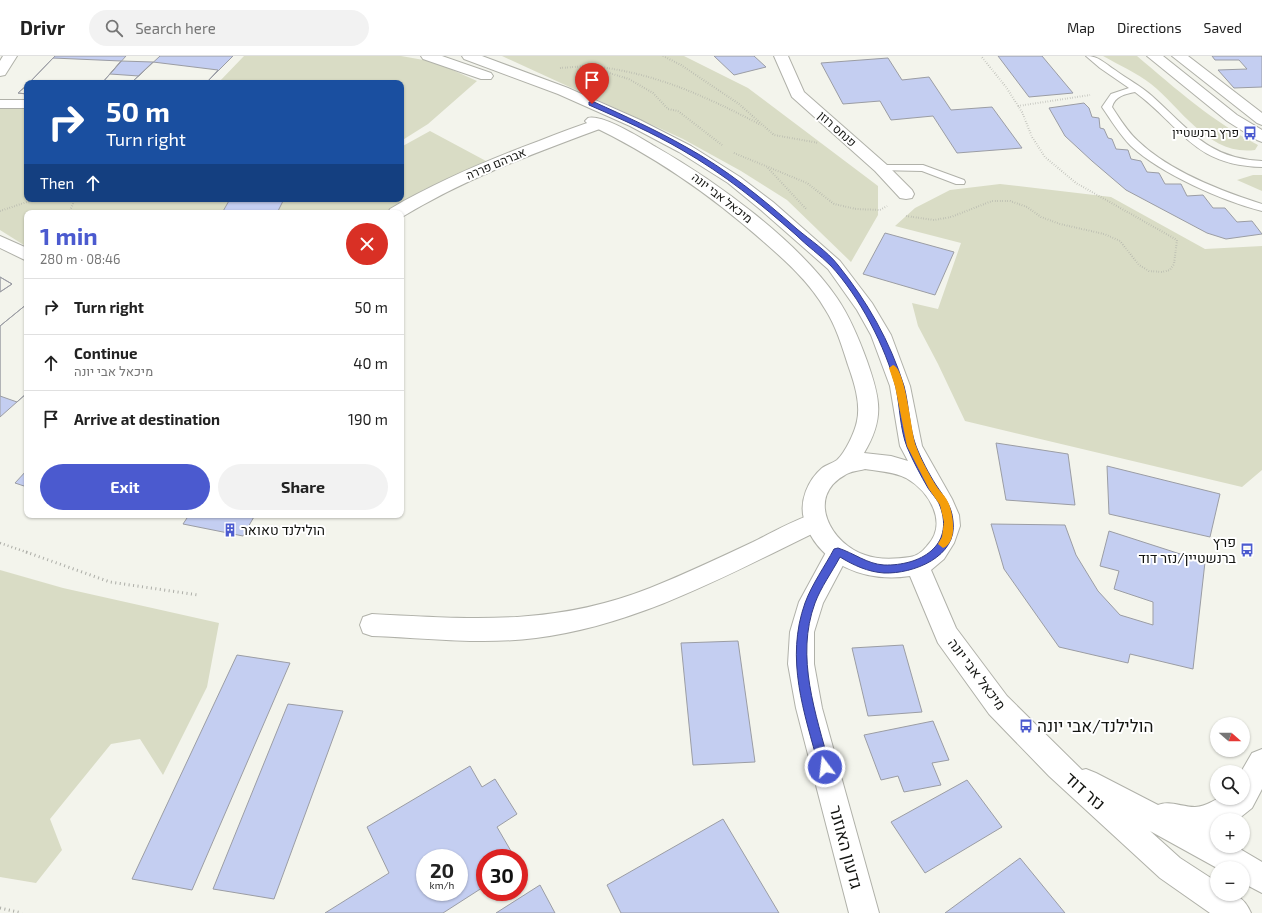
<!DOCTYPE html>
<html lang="en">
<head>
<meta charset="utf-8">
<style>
  :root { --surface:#fff; --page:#f2f2f2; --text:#222; --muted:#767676; --line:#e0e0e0; --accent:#4b5acf }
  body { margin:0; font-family:"Exo 2",Heebo,sans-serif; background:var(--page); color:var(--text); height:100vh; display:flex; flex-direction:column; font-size:15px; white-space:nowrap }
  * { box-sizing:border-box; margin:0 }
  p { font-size:13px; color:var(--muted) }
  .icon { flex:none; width:22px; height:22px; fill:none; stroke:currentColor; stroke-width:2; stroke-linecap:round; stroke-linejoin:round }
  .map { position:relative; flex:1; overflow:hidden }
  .drawer { position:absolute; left:24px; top:154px; width:380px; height:308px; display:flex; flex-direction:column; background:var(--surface); border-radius:8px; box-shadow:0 1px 3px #0004 }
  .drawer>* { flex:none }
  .top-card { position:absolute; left:24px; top:24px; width:380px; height:122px; border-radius:8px; box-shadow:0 1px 3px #0004; background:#1a4fa0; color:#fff; overflow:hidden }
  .needle { width:26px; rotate:110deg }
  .controls { position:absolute; left:1210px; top:661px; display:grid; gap:8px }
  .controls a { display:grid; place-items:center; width:40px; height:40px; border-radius:50%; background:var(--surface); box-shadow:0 1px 3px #0004; font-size:20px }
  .speed { position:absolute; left:416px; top:793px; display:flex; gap:8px; font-size:20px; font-weight:700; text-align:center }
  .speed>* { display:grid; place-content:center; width:52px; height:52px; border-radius:50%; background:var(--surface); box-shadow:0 1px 3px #0004; line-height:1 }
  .speed small { font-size:10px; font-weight:400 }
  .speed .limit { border:6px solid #d22; background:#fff; color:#111 }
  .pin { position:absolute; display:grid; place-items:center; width:34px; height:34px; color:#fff; margin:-41px -17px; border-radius:50% 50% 50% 0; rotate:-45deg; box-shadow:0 0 4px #0007 }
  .pin .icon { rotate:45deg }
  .me { position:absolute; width:44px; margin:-22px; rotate:345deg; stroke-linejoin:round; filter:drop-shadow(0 0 3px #0008) }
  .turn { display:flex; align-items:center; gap:14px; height:84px; padding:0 16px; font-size:18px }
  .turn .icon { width:52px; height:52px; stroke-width:2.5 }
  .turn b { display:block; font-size:28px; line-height:34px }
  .then { display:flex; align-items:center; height:38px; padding:0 16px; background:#0003; gap:8px; font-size:15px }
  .round { display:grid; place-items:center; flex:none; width:42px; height:42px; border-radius:21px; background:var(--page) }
  .summary { display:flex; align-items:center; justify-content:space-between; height:68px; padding:0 16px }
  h1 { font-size:24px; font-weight:700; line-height:30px; color:var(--accent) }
  .cta { display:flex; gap:8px; margin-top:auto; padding:8px 16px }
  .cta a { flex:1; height:46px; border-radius:24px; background:var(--accent); color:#fff; font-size:16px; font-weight:700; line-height:46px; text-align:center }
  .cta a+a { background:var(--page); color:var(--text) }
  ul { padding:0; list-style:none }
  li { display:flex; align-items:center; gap:12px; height:56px; padding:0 16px; border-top:1px solid var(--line) }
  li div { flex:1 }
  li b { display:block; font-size:15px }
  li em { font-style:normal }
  header { display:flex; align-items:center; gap:24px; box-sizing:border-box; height:56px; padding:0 20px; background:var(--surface); border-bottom:1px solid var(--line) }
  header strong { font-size:19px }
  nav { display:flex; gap:22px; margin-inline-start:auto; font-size:14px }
  .search { width:280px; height:36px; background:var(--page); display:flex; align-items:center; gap:10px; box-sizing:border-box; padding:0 14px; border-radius:22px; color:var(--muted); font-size:15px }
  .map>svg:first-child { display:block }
  .green { fill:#d9dcc5 }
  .building { fill:#c4cef1; stroke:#9b9da4; fill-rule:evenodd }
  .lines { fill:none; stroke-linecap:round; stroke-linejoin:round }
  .service-casing { stroke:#b0b1a9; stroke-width:2 }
  .minor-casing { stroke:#b0b1a9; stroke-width:2 }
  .tertiary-casing { stroke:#b0b1a9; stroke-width:2 }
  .path-far2 { stroke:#acada7; stroke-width:2; stroke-dasharray:0.5 2; stroke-linecap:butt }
  .path-far1 { stroke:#acada7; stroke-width:2.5; stroke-dasharray:1 3; stroke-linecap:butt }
  .path { stroke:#acada7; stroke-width:3; stroke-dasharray:1 3.5; stroke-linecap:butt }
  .service { fill:#fff; fill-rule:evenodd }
  .minor { fill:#fff; fill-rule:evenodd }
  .tertiary { fill:#fff; fill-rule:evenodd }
  .route { fill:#4b5acf; stroke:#313a87 }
  .slow { fill:#f59e0b }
  .labels { text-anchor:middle; stroke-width:4; stroke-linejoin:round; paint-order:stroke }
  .far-street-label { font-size:12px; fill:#141512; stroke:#fff }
  .far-poi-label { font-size:12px; fill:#141512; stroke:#fff; text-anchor:end }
  .poi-label { font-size:14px; fill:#141512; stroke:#fff; text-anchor:start }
  .street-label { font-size:14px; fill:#141512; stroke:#fff }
  .near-poi-label { font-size:17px; fill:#141512; stroke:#fff; text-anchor:start }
  .near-street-label { font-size:17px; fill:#141512; stroke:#fff }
</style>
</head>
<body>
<header>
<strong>Drivr</strong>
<div class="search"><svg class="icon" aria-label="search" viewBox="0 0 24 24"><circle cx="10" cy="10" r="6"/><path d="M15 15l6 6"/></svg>Search here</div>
<nav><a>Map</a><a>Directions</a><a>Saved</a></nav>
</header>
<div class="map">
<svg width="1262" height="857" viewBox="0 0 1262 857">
  <rect width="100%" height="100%" fill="#f3f4ec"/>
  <path class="green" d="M244,0h157l34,6 42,19 -49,43 -27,17v-58h-183z
    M502,0h182l64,32 130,98v29l-27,47 -64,-62 -46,-29 -58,-32z
    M1103,0h34c39,33 76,66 121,89l-3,5c-46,6 -73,-41 -104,-66 -14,-11 -32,-19 -48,-28z
    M0,48h27v95h374v-52l29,-16 56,30 -63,29 -33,23h-363v34l-27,-17z
    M1253,119h9v16l-25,-11z
    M1000,128l111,13 94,52 57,-3v224l-20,17 -277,-66 -27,-57 -20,-38 -6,-23 26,6 23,-66 -66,-17 20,-18 35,-18z
    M0,514l63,18 156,35 -12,64 -44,88 -23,-36 -29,5 -61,75 12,31 -26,33 -36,-6z"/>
  <path class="building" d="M55,0h71l-24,27h-73z
    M160,0h73l-27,27h-75z
    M714,0h40l12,11 -32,8z
    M998,0h44l31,37 -44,4z
    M1212,0h50v31l-28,1 -16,-18 29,-1 -8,-9h-24z
    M53,2l68,3 -19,22h-73z
    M888,2l14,22 27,-3 22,33 41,-3 30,41 -65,5 -24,-37 -42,4 -11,-19 -37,3 -22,-41z
    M121,5l32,1 -14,14 -29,-2z
    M153,6l65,8 -12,13h-75z
    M27,29v9l-9,-1z
    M27,29v9l-9,-1z
    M1084,47l5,5 3,9 7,1 1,10 4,1 4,9 4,1 4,10 12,1 3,9 10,2 6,11 12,1 6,11h16l6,12 16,-1 10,13h12l12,14 15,-1 10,13 -36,5 -19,-6 -81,-43 -34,-29 -27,-25 -16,-28z
    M230,143h54l-7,14h-55z
    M885,177l69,19 -19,43 -72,-21z
    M0,221l12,7 -12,8z
    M0,221l12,7 -12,8z
    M27,248v89l-27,24v-91z
    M27,248v89l-10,9 -17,-6v-70z
    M996,387l72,11 7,51 -69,-5z
    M1107,410l113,28 -10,43 -101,-23z
    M27,414v17l-12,-4z
    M189,459h66l-12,21 -60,-12z
    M991,468l74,1 11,30 22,36 22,24 33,10v-23l-39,-13 5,-18 -19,-5 9,-35 96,31 -12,107 -63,-15 -2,9 -69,-16 -55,-78z
    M738,585l17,121 -62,3 -12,-122z
    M903,589l19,67 -54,4 -16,-68z
    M237,599l53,8 -98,227 -60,-11z
    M288,648l55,7 -69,188 -61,-10z
    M933,665l16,39 -17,3 9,22 -37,7 -6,-16 -17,4 -17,-45z
    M470,710l12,21 13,-8 22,35 -20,13 18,31h-30v28l-42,27h-118l64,-40 -22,-46zM425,802h34v34h-34z
    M967,724l35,47 -77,46 -34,-51z
    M723,763l56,94h-158l-14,-28z
    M1020,802l45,55h-120z
    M540,829l15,28h-59z"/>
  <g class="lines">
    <g class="service-casing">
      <path id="service" d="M1086,0c13,0 18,7 29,14 12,9 26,16 37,26 37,33 56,63 110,65v6c-69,-2 -79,-39 -127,-75 -10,2 -20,4 -23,15 8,12 15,24 26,34 31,30 83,50 124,63v7c-39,-10 -101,-37 -131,-65 -11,-11 -20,-26 -29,-39l9,-13 18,-6 -29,-20z
        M881,109h42l41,15 1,2 -1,2h-8l-34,-13 -45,-1 -1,-2z"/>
    </g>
    <g class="minor-casing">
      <path id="minor" d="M3,0h14l-12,19 -5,1v-15z
        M774,0h14l16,36 83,73 25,25 2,4 -2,4 -6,1 -6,-1 -25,-27 -83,-74z
        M0,44h27v8h-27z
        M600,63l5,2 3,3 -3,3c-70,26 -139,51 -203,90l-1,-4h-13l2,-4c48,-28 98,-49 149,-68 20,-8 41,-16 61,-22z
        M0,180l27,12v13l-27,-13z
        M816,457l8,3 3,6 -3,6c-93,45 -185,97 -288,110 -54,7 -110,0 -164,-2l-9,-3 -3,-8 3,-8 9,-3c100,5 182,12 278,-26 35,-14 69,-30 103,-46 20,-10 41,-22 63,-29z
        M838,486l8,3 4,7 -27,51 -9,29v32l8,44 57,205h-30l-53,-205 -8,-44 2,-32 9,-30 31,-57z"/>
    </g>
    <g class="tertiary-casing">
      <path id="tertiary" d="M421,0h21l49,17 2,3 -2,3h-10l-58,-20z
        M462,0h20l86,32 72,32 51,26 49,31 33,25 67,59 32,42 19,32 19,51 12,60 30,53 7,16 1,11 -6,17 -10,16 -13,11 25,58 51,68 75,74 4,-1 10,4 62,32c11,-5 24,2 37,2 13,-1 17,-7 26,-9 7,-1 15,0 22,0v-26h-2l11,-19 10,-4v40l-10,19 -15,12h-20v9l-7,3 7,4v10h18l27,16v31l-19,-10v-15h-26l-67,-37 30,27 37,24v12c18,0 26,1 34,19h-41l-50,-35 -111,-102 -60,-62 -51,-71 -28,-67c-43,7 -93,-11 -106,-57 -5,-18 4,-39 18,-51 4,-3 11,-5 15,-8 8,-7 18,-28 20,-39 4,-18 -3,-39 -9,-56 -6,-19 -12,-39 -23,-56 -15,-26 -38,-47 -61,-67 -54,-48 -111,-87 -176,-118l-3,-3 3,-3c15,-4 54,21 68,29 60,34 142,94 181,151 13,19 22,41 30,63 13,37 18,57 -3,92l27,3 17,5 -8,-15 -10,-60 -19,-51 -14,-25 -29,-41 -67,-59 -33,-27 -49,-31 -49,-26 -72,-32 -94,-35zM865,413c14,2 29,3 41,9 23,13 43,45 21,68 -4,5 -10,10 -17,11 -14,2 -32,3 -45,-2 -34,-11 -60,-58 -20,-80 6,-4 13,-4 20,-6z
        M1147,0h16l74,59 25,15v12l-5,-2 -30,-19z
        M1172,0h16l74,57v12l-5,-2z"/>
    </g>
    <path class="path-far2" d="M663,0l18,9 58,39 35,31 45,8
      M586,10l43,13 24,14 15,16 10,2 44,34
      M592,10c64,7 113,30 169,59
      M560,12l27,-2
      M1018,50l72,-11
      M734,97l73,30 27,21 22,5 24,1 7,-4
      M768,112l39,42
      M0,155l36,-12
      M69,157l6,-14
      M906,160l28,4 17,-3 41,-16h18l17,6 14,10 19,7 44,10 16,7 19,24 10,6 13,1 8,-2 4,-6 3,-24 -101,-57 -31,-26 -13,-20 -10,-25 -16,-25 -25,-31"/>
    <path class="path-far1" d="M0,487l29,10"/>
    <path class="path" d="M26,496l84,30 88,13
      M0,852l22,5"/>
    <use href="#service" class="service"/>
    <use href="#minor" class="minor"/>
    <use href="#tertiary" class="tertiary"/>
  </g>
  <path class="route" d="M589,46h5c31,14 62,28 92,45 40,22 76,51 111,82 13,11 30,22 41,36 29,36 52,76 66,121 5,19 5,41 12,60 5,13 13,28 20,39 8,12 16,21 17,36 5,36 -40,53 -69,52 -16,-1 -31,-8 -44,-16 -8,15 -19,30 -25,46 -20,54 1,111 15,164l-1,4 -4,1 -4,-1 -2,-4c-15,-55 -34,-108 -14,-164 7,-19 20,-37 29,-54l4,-1c16,5 29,16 46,17 36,1 71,-19 56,-59 -2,-6 -8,-12 -12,-18 -7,-12 -15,-27 -21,-41 -7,-18 -7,-40 -11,-59 -10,-41 -37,-92 -65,-122 -11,-11 -24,-20 -35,-31 -35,-31 -72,-61 -114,-85 -29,-17 -61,-31 -93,-45z"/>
  <path class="slow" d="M893,309c13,4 18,67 23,81 4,12 12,26 19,38 4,7 11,12 14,20 4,11 9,38 -6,44l-5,-4 4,-7 2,-15 -4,-17 -11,-16 -22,-43 -12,-60 -6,-18z"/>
  <defs>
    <g id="bus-bare" transform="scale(1.08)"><path d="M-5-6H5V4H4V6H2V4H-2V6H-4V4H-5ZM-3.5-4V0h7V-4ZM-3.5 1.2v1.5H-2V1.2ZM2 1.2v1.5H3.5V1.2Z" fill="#4b5acf" stroke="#fff" stroke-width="2.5" paint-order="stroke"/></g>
    <g id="building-bare" transform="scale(1.08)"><path d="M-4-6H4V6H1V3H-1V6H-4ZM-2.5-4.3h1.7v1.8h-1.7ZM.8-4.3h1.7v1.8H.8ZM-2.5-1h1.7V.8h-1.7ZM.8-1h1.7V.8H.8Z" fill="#4b5acf" stroke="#fff" stroke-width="2.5" paint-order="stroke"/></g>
  </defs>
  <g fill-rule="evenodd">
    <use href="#bus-bare" x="1250" y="77"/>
    <use href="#building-bare" x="230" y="474"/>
    <use href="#bus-bare" x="1247" y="494"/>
    <use href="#bus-bare" x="1026" y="670"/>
  </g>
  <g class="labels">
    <g class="far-street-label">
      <text transform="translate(837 73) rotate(42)" y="4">פנחס רוזן</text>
      <text transform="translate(496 108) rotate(-23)" y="4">אברהם פררה</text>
      <text transform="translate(722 142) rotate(38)" y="4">מיכאל אבי יונה</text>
    </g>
    <g class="far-poi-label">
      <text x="1239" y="81">פרץ ברנשטיין</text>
    </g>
    <g class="poi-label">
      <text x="241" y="479">הולילנד טאואר</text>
      <text x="1236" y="491" text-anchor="end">פרץ<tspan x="1236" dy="16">ברנשטיין/נזר דוד</tspan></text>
    </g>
    <g class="street-label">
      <text transform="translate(977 618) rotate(53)" y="5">מיכאל אבי יונה</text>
    </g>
    <g class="near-poi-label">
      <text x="1037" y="676">הולילנד/אבי יונה</text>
    </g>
    <g class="near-street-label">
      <text transform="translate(1085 735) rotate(42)" y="6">נזר דוד</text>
      <text transform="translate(846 791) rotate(75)" y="6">גדעון האוזנר</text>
    </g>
  </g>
</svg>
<div class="controls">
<a><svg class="needle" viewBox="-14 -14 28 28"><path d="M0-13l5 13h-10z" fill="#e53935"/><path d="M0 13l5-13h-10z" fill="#767676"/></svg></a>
<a><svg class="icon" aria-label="search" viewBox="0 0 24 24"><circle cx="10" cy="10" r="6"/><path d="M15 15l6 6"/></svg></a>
<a>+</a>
<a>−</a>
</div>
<div class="speed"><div>20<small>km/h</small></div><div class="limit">30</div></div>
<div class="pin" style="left:592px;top:48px;background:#d93025"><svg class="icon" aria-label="arrive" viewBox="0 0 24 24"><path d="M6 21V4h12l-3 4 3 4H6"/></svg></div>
<svg class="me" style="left:825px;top:711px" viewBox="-20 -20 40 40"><circle r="17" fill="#4b5acf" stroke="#fff" stroke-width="3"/><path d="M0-11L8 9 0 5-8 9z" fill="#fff"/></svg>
<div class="top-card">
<div class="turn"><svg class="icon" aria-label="right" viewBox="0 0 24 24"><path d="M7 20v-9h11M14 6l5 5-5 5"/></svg><div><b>50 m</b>Turn right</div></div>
<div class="then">Then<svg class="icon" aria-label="ahead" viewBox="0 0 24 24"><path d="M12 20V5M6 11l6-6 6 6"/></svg></div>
</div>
<section class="drawer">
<div class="summary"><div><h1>1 min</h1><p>280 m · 08:46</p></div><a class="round" style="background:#d93025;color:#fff"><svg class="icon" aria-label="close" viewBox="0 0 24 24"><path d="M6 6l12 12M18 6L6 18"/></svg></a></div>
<ul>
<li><svg class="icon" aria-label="right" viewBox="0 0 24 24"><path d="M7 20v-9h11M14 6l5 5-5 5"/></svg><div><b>Turn right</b></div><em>50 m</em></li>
<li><svg class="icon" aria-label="ahead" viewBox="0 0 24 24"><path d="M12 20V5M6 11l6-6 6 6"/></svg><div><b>Continue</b><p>מיכאל אבי יונה</p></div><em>40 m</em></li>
<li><svg class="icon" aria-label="arrive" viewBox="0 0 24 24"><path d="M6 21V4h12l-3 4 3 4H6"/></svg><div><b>Arrive at destination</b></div><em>190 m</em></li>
</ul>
<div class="cta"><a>Exit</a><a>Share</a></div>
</section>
</div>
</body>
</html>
